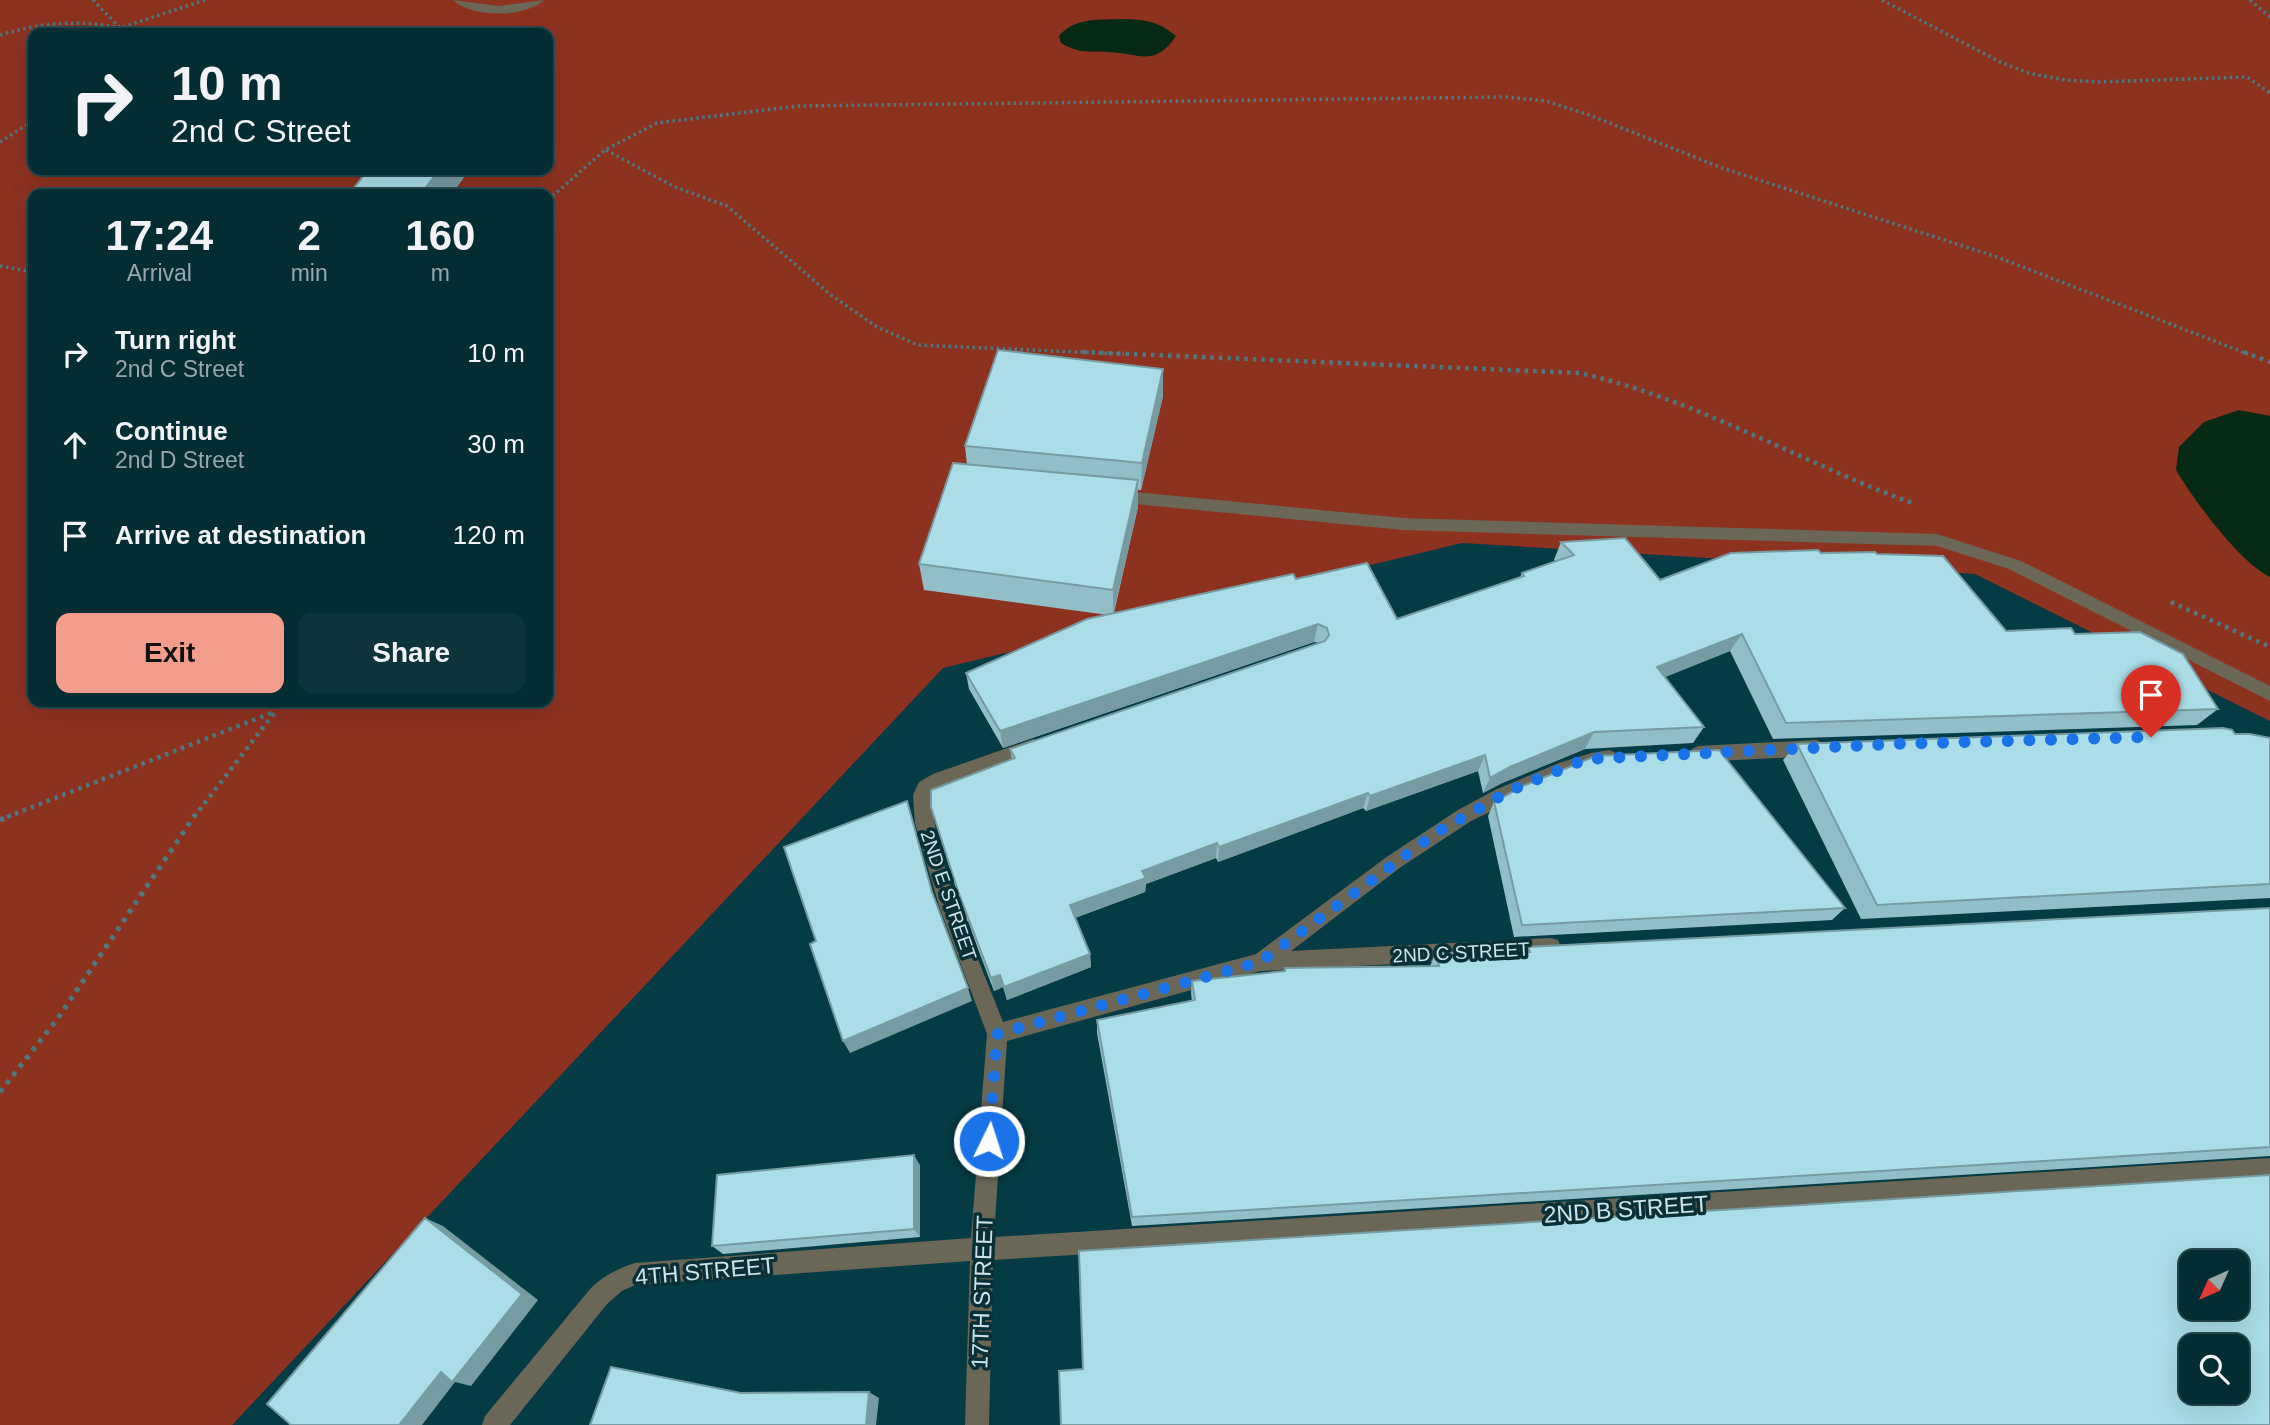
<!DOCTYPE html>
<html lang="en">
<head>
<meta charset="utf-8">
<style>
  :root { --surface:#042c33; --page:#0d343b; --text:#f1f3f6; --muted:#97a7ac; --line:#25484e; --accent:#f49d8b }
  body { margin:0; font-family:Helvetica,sans-serif; background:var(--page); color:var(--text); height:100vh; display:flex; flex-direction:column; font-size:26px; white-space:nowrap }
  * { box-sizing:border-box; margin:0 }
  p { font-size:23px; color:var(--muted) }
  .icon { flex:none; width:38px; height:38px; fill:none; stroke:currentColor; stroke-width:2; stroke-linecap:round; stroke-linejoin:round }
  .map { position:relative; flex:1; overflow:hidden }
  .side { position:absolute; left:28px; top:189px; width:525px; height:518px; display:flex; flex-direction:column; background:var(--surface); border-radius:14px; box-shadow:0 7px 28px #0002,0 0 0 2px var(--line) }
  .side>* { flex:none }
  .top-card { position:absolute; left:28px; top:28px; width:525px; height:147px; border-radius:14px; box-shadow:0 7px 28px #0002,0 0 0 2px var(--line); background:#042c33; color:var(--text); overflow:hidden }
  .needle { width:46px; rotate:225deg }
  .buttons { position:absolute; left:2179px; top:1250px; display:grid; gap:14px }
  .buttons a { display:grid; place-items:center; width:70px; height:70px; border-radius:14px; background:var(--surface); box-shadow:0 7px 28px #0002,0 0 0 2px var(--line); font-size:35px }
  .pin { position:absolute; display:grid; place-items:center; width:60px; height:60px; color:#fff; margin:-72px -30px; border-radius:50% 50% 50% 0; rotate:-45deg; box-shadow:0 0 7px #0007 }
  .pin .icon { rotate:45deg }
  .me { position:absolute; width:77px; margin:-38px; rotate:4deg; stroke-linejoin:round; filter:drop-shadow(0 0 5px #0008) }
  .turn { display:flex; align-items:center; gap:24px; height:147px; padding:0 28px; font-size:32px }
  .turn .icon { width:91px; height:91px; stroke-width:2.5 }
  .turn b { display:block; font-size:49px; line-height:60px }
  .eta { display:flex; justify-content:space-evenly; align-items:center; height:119px; text-align:center }
  .eta b { font-size:42px; font-weight:800; line-height:49px }
  .button { display:flex; gap:14px; margin-top:auto; padding:14px 28px }
  .button a { flex:1; height:80px; border-radius:14px; background:var(--accent); color:#111; font-size:28px; font-weight:800; line-height:80px; text-align:center }
  .button a+a { background:var(--page); color:var(--text) }
  ul { padding:0; list-style:none }
  li { display:flex; align-items:center; gap:21px; height:91px; padding:0 28px }
  li div { flex:1 }
  li b { display:block; font-size:26px }
  li em { font-style:normal }
  .map>svg:first-child { display:block }
  .green { fill:#8e3220; fill-rule:evenodd }
  .water { fill:#062914 }
  .lines { fill:none; stroke-linecap:round; stroke-linejoin:round }
  .path-far2 { stroke:#4e7981; stroke-width:3.5; stroke-dasharray:2.5 3.5; stroke-linecap:butt }
  .path-far1 { stroke:#4e7981; stroke-width:4.5; stroke-dasharray:3.5 5; stroke-linecap:butt }
  .path { stroke:#4e7981; stroke-width:5; stroke-dasharray:4.5 6; stroke-linecap:butt }
  .service { fill:#6b6757; fill-rule:evenodd }
  .minor { fill:#6b6757; fill-rule:evenodd }
  .wall { fill:#92bec8 }
  .shaded-wall { fill:#779ba2 }
  .building { fill:#aadde8; stroke:#779ba2; stroke-width:2; fill-rule:evenodd }
  .route { stroke:#1a73e8; stroke-width:12; stroke-dasharray:0 21.6 }
  .labels { text-anchor:middle; stroke-width:7; stroke-linejoin:round; paint-order:stroke }
  .street-label { font-size:19px; fill:#cbe3e9; stroke:#093037 }
  .near-street-label { font-size:23px; fill:#cbe3e9; stroke:#093037 }
</style>
</head>
<body>
<div class="map">
<svg width="2270" height="1425" viewBox="0 0 2270 1425">
  <rect width="100%" height="100%" fill="#053b44"/>
  <path class="green" d="M0,0h2270v721l-295,-147 -513,-31 -519,125 -711,757h-232zM33,33h515v137h-515zM33,194h515v508h-515z"/>
  <path class="water" d="M1118,19c24,0 39,1 58,17 -21,32 -38,17 -68,16 -22,-1 -27,2 -47,-9l-2,-7c15,-18 37,-16 59,-17z
    M2239,410l31,6v161c-31,-15 -76,-77 -94,-107l3,-23 25,-25z"/>
  <g class="lines">
    <path class="path-far2" d="M93,0l27,28 85,-28
      M1882,0l118,62 28,11 37,7 33,2 149,-5 23,16
      M2250,0l20,17
      M0,35c40,-12 79,-16 120,-7l-1,5
      M0,142l33,-21
      M606,150l69,37 52,19 104,89 46,32 41,18 206,9
      M548,200l57,-50 52,-27 141,-17 709,-9 39,4 46,15 130,52 275,89 251,97
      M0,266l33,6"/>
    <path class="path-far1" d="M1083,352l497,21c118,27 222,90 335,131
      M2244,352l26,10
      M2171,602l99,45
      M7,817l267,-105
      M194,817l81,-105 4,-10"/>
    <path class="path" d="M0,820l11,-5
      M0,1092l58,-74 137,-203"/>
    <path class="service" d="M453,0l45,6 46,-6c-19,18 -72,18 -91,0z
      M1114,490l289,28 534,16 84,27 249,125v15l-261,-132 -72,-23 -534,-16 -289,-28 -8,-6z"/>
    <path class="minor" d="M1033,739l6,3 3,5 -3,5 -94,34 -14,9c6,76 45,156 72,227l253,-68 132,-98 70,-46 37,-20 64,-27 32,-10 19,-3 6,3 3,5 -3,5 -53,14 -92,44 -70,46 -110,84 260,-13 7,2 3,7 -3,7 -7,2 -291,15 -253,70 -13,196 1276,-79v22l-1277,80 -4,165h-24l5,-164 -335,24 -13,6 -15,13 -97,121h-28l3,-9 106,-128c14,-13 26,-19 44,-25l336,-25 16,-204 -48,-128 -24,-83 -2,-28 6,-13 14,-8z
      M1817,740l6,3 3,5 -3,5 -6,3 -119,6 -6,-3 -3,-5 3,-5 6,-3z"/>
  </g>
  <path class="wall" d="M329,170h140l-17,24h-103l16,-20 -35,-2z
    M1163,369v27l-22,94h-3v17l-24,106 182,-34 101,40 123,-42 2,-4 33,-12 -1,-1 7,-18 99,38 161,-27 56,1 129,77 69,3 143,75 -21,16 -424,14 -43,-88 -65,26 39,50 -11,16 -108,6 -83,34 -19,10 -5,-22 -112,40 -3,-3 -145,54 -2,-4 -70,26 -1,8 -70,26 15,36 1,13 -84,33 -4,-13 -9,4 -33,-86 -30,-98 81,-48 -2,-10 309,-106 -5,-1 -311,106 -34,-59 -3,-16 142,-58 -184,-25 -5,-26 48,-99 -2,-19z
    M2235,734l35,4v160l-409,21 -78,-159 14,-16z
    M1494,802l351,106 -13,12 -318,17 -26,-121z
    M2270,908v248l-1138,70 -35,-193v-13l95,-19 -1,-8 1,-12 92,-10 1,-3 145,-2 6,-13 89,-1 3,-5z
    M920,1165v72l-197,17 -11,-8z"/>
  <path class="shaded-wall" d="M439,170h30l-17,24h-31z
    M1163,369v27l-22,94 1,-27z
    M1138,480v27l-25,108v-25z
    M1318,624l-4,18 -311,106 -3,-17z
    M1742,634l-12,17 -83,33 10,-17z
    M1594,732l-9,17 -83,34 -19,10 7,-15 20,-11z
    M1485,755l-7,16 -112,40 4,-15z
    M1368,793l-5,15 -145,54 1,-15z
    M1217,843l-1,15 -70,26 -1,8 -74,27 -1,-14 72,-34z
    M1090,954l1,13 -84,33 -3,-13z
    M1000,975l3,12 -9,4 -3,-13z
    M968,988l4,13 -122,52 -7,-12z
    M914,1155l6,10v72l-6,-8z
    M425,1218l18,8 95,74 -67,86 -16,-4 -33,43h-23l42,-53z
    M869,1392l10,6 -3,27h-10z"/>
  <path class="building" d="M368,170h71l-18,24h-72z
    M998,350l165,19 -21,94 -177,-17z
    M953,463l185,17 -25,110 -194,-26z
    M1625,538l35,42 71,-27 87,-3 3,3 54,-1 2,2 66,2 63,75 65,-3 4,6 65,-2 43,22 35,55 -432,14 -44,-89 -85,33 47,60 -110,5 -84,35 -20,11 -5,-23 -115,41 -2,-3 -149,54 -2,-4 -75,28 4,7 -76,27 20,49 -86,33 -4,-12 -9,3 -33,-87 -27,-84v-17l84,-32 -5,-9 315,-108 4,-6 -2,-7 -9,-4 -318,107 -34,-58 121,-54 206,-45 3,5 71,-16 30,56 127,-43 -2,-3 52,-18 -13,-13z
    M2223,728l9,2 3,4h15l20,4v146l-393,21 -80,-161z
    M1719,750l126,158 -323,17 -28,-123 29,-16 73,-30z
    M907,801l25,91 36,96 -125,53 -33,-97 6,-3 -32,-94z
    M2270,908v239l-1138,70 -35,-197 98,-20 -3,-19 93,-10v-3l154,-2 -3,-13 94,-1 -2,-5z
    M914,1155v74l-202,17 5,-71z
    M2270,1175v250h-1209l-2,-54 24,-2 -4,-118zM2191,1262h45v45h-45zM2191,1346h45v45h-45z
    M425,1218l97,76 -70,88 -11,-10 -42,53h-108l-24,-21z
    M611,1367l130,26 128,-1 -3,33h-276z"/>
  <g class="lines">
    <path class="route" d="M989,1141l8,-107 263,-72 176,-129 73,-42 77,-32 308,-15 257,-7"/>
  </g>
  <g class="labels">
    <g class="street-label">
      <text transform="translate(949 895) rotate(71)" y="7">2ND E STREET</text>
      <text transform="translate(1461 952) rotate(-3)" y="7">2ND C STREET</text>
    </g>
    <g class="near-street-label">
      <text transform="translate(1626 1209) rotate(-4)" y="8">2ND B STREET</text>
      <text transform="translate(705 1271) rotate(-5)" y="8">4TH STREET</text>
      <text transform="translate(982 1292) rotate(-88)" y="8">17TH STREET</text>
    </g>
  </g>
</svg>
<div class="buttons">
<a><svg class="needle" viewBox="-14 -14 28 28"><path d="M0-13l5 13h-10z" fill="#e53935"/><path d="M0 13l5-13h-10z" fill="#97a7ac"/></svg></a>
<a><svg class="icon" aria-label="search" viewBox="0 0 24 24"><circle cx="10" cy="10" r="6"/><path d="M15 15l6 6"/></svg></a>
</div>
<div class="pin" style="left:2151px;top:737px;background:#d93025"><svg class="icon" aria-label="arrive" viewBox="0 0 24 24"><path d="M6 21V4h12l-3 4 3 4H6"/></svg></div>
<svg class="me" style="left:989px;top:1141px" viewBox="-20 -20 40 40"><circle r="17" fill="#1a73e8" stroke="#fff" stroke-width="3"/><path d="M0-11L8 9 0 5-8 9z" fill="#fff"/></svg>
<div class="top-card">
<div class="turn"><svg class="icon" aria-label="right" viewBox="0 0 24 24"><path d="M7 20v-9h11M14 6l5 5-5 5"/></svg><div><b>10 m</b>2nd C Street</div></div>
</div>
<section class="side">
<div class="eta">
<div><b>17:24</b><p>Arrival</p></div>
<div><b>2</b><p>min</p></div>
<div><b>160</b><p>m</p></div>
</div>
<ul>
<li><svg class="icon" aria-label="right" viewBox="0 0 24 24"><path d="M7 20v-9h11M14 6l5 5-5 5"/></svg><div><b>Turn right</b><p>2nd C Street</p></div><em>10 m</em></li>
<li><svg class="icon" aria-label="ahead" viewBox="0 0 24 24"><path d="M12 20V5M6 11l6-6 6 6"/></svg><div><b>Continue</b><p>2nd D Street</p></div><em>30 m</em></li>
<li><svg class="icon" aria-label="arrive" viewBox="0 0 24 24"><path d="M6 21V4h12l-3 4 3 4H6"/></svg><div><b>Arrive at destination</b></div><em>120 m</em></li>
</ul>
<div class="button"><a>Exit</a><a>Share</a></div>
</section>
</div>
</body>
</html>
